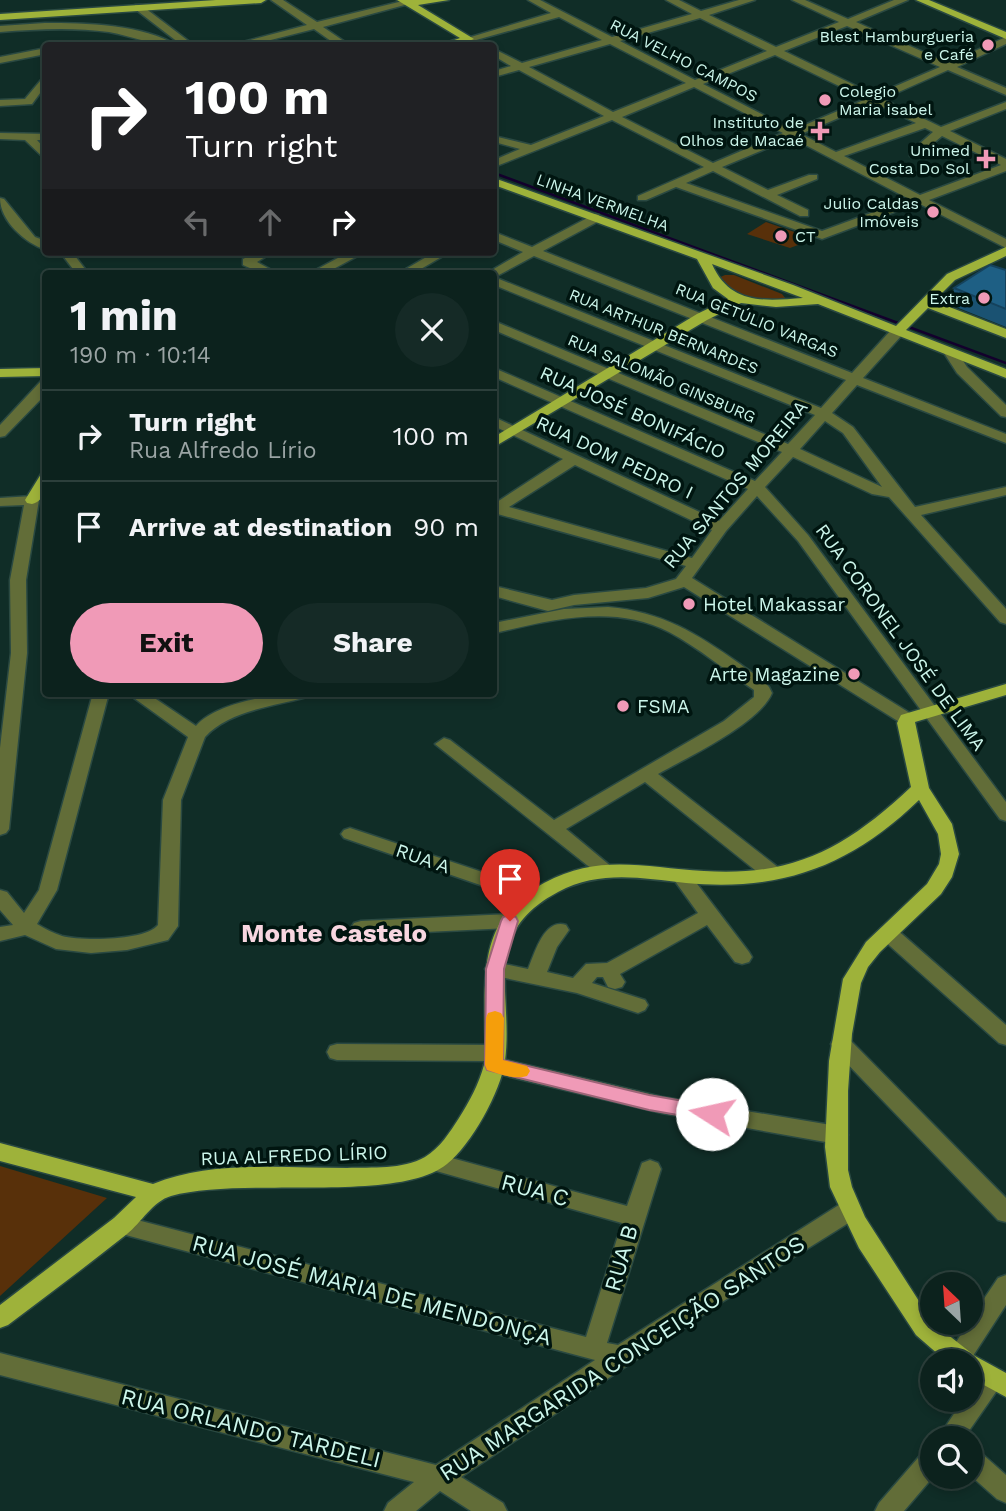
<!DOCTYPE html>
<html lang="en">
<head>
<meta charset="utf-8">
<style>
  :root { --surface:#0c221d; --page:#152a26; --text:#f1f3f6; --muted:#9aa4a4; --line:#2c3f3b; --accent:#f09ab7 }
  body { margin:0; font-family:"Work Sans",sans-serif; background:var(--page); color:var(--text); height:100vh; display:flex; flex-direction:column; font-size:26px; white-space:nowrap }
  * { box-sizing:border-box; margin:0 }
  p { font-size:23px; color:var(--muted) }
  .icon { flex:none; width:38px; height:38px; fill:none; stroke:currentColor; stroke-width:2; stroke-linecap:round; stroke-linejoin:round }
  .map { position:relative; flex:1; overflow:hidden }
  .panel { position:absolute; left:42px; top:270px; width:455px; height:427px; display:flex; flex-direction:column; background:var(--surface); border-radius:7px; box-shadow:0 4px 10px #0003,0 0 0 2px var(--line) }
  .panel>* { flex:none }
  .banner { position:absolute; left:42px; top:42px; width:455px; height:214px; border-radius:7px; box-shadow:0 4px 10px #0003,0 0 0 2px var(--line); background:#202124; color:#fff; overflow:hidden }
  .needle { width:46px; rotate:335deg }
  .buttons { position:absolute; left:920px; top:1272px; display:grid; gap:14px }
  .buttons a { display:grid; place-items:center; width:63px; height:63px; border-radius:50%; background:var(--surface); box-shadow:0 4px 10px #0003,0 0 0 2px var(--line); font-size:35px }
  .pin { position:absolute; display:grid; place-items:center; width:60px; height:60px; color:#fff; margin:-72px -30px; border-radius:50% 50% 50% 0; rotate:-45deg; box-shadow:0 0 7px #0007 }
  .pin .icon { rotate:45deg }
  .me { position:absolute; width:77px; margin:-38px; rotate:280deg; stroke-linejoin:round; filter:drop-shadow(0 0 5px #0008) }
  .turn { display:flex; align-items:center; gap:24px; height:147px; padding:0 28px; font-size:32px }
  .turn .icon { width:91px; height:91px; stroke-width:2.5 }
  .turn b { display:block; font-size:49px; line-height:60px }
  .lanes { display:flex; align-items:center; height:66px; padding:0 28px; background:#0003; justify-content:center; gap:35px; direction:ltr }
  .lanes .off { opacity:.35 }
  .round { display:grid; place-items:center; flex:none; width:74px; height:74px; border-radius:37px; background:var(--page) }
  .summary { display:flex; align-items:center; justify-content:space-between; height:119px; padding:0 28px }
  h1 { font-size:42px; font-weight:700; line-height:52px }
  .primary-button { display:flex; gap:14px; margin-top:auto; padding:14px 28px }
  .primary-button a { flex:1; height:80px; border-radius:42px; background:var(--accent); color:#111; font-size:28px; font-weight:700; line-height:80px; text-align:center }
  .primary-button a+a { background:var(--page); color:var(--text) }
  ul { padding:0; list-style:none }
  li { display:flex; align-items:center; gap:21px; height:91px; padding:0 28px; border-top:2px solid var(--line) }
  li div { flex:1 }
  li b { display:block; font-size:26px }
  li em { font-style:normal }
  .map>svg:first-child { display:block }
  .green { fill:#58300a }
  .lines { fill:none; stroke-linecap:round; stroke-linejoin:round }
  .stream { stroke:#13002c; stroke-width:2.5 }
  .minor-casing { stroke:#2a4942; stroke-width:3 }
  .major-casing { stroke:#2a4942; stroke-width:3 }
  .minor { fill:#626d38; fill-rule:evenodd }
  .major { fill:#9eb23a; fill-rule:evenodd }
  .wall { fill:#1a5272 }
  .building { fill:#1e5f84; stroke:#15425c; stroke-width:2 }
  .route { fill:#f09ab7; stroke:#9c6477; stroke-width:2 }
  .slow { fill:#f59e0b }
  .poi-dot { fill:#f09ab7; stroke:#001510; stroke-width:2.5 }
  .labels { text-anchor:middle; stroke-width:7; stroke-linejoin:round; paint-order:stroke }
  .far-poi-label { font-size:16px; fill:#ccf6eb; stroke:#001510; text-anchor:end }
  .far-street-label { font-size:16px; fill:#ccf6eb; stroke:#001510 }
  .street-label { font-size:19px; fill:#ccf6eb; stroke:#001510 }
  .poi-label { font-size:19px; fill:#ccf6eb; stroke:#001510; text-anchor:start }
  .near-street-label { font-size:23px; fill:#ccf6eb; stroke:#001510 }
  .district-label { font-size:26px; font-weight:bold; fill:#f8d6e0; stroke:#001510 }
</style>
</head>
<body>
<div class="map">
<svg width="1006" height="1511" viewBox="0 0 1006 1511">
  <rect width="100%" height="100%" fill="#102d27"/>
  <path class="green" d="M766,222l48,17 -24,9 -43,-14z
    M725,275h9l48,19 4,5 -5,3 -42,-4 -23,-19z
    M0,1166l107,32 -107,98z"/>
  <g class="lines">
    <path class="stream" d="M494,173l512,190"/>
    <g class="minor-casing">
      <path id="minor" d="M271,0h12l34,22 90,-22 5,3 -89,24 28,19h-13l-24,-17 -67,17h-19l79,-21z
        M528,0h12l72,37 80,-23 -26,-14h13l22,11 38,-11h16l-46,15 67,32 63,-25 -47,-22h13l43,19 46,-19h14l-52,22 92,41 58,-26v7l-49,23 49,21v7l-58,-25 -65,29 58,28 65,-25v7l-56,22 56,28v12l-77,29 77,39v9l-88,-45 -96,36 -146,-52 -30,13h-8v-4l66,-29 -92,-47 -118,47v-7l26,-11 -26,-7v-6l37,9 73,-29 -85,-46 -25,7v-6l17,-5 -17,-10v-7l28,14 80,-23 -43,-23 -90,25 -5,-3 87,-26zM700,18l67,33 -72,29 -75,-39zM847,26l93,41 -65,28 -91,-44zM610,44l76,39 -73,29 -84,-45zM775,55l91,44 -73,31 -90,-46zM694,87l89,46 -70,30 -91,-46zM874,103l42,20 -80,29 -35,-18zM925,128l8,4 -23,20v4h8l24,-20 59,29 -81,30 -76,-39zM792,138l117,61 -87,32 -136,-48 27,-12 87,45h8v-6l-31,-15 40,-16v-4h-8l-41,15 -46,-23z
        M135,5h6l54,41h-12l-48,-37z
        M45,23c40,0 98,1 133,23 -24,0 -46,-10 -69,-14 -36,-5 -73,-3 -109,0v-6z
        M46,48v6l-46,9v-6z
        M46,74v11l-14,19 -32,2v-6l25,-1z
        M0,133l46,1v6h-9l9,10v10l-21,-20 -25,-1z
        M0,198l4,1 31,38 11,4v9c-21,-7 -46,-29 -46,-52z
        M595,214l4,1v6l-56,30 309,122 40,-44h10v6l-39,43 143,56v9l-149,-58 -25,28 21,14 62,80 91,-20v8l-85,20 85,94v15l-6,-2 -111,-125 -17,-3 -79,-37 -28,30 43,48 198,267v19l-6,-2 -202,-278 -41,-45 -31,35 -34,47 221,137 3,4 -3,4h-12l-217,-136 -36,11 -74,7 -26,6 -54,-15v-10l58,14 22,-5 72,-7 30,-9 10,-13 -192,-53v-9l69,-45 -69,-33v-9l225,104 29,-32 -254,-112v-9l261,113 27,-29 -288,-122v-9l294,123 27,-29 -321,-130v-8l327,131 25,-28 -312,-124 -37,20 -10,-3 36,-21 -29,-12v-8l38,15zM825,421l18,12 39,54 -82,-38zM575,465l137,65 -20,28 -183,-51z
        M60,252h12l16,21h-12z
        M140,252h15l-6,4z
        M257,252h16l-16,10 20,11h-16l-18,-8v-6z
        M349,252h16l-39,21h-16z
        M435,252h15l-36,21h-15z
        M951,349l5,1 11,17 39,38v12l-5,-1 -44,-43 -13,-20z
        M46,380v14l-41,42 -5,1v-12l41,-44z
        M32,496l7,4 -13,80 1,73 -18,176 -3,4 -6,2v-87l11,-95 -1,-73 14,-75 -24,1v-8z
        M608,607c55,5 88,26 132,57 9,7 22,14 29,23l3,6c-12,30 -84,64 -114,81l121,94 2,5 -2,5h-14l-120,-96 -79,47 47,39 -2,5h-14l-162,-129 9,-6 6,2 104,80 170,-99 30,-24v-7c-28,-19 -55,-42 -85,-58 -53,-28 -115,-13 -170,0l-5,-1v-8l70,-14z
        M93,693h16l-52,197 -20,34c8,5 16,9 25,12 19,5 84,5 96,-11l5,-125 25,-63 -61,-44h20l49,33c21,-24 82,-33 113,-33l-2,4c-33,9 -79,14 -102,40l-24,63 -3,126 -10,14 -41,10 -36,3 -35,-4 -31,-14 -25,6v-14l13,-2 -13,-15v-20l7,2 17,21 15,-23z
        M350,828l192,64 2,5 -2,5 -7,2 -191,-66 -3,-4 3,-4z
        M681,870l7,2 61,80 3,5 -3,5 -7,2 -7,-2 -28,-37 -87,49 5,8 -3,5 -7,2 -7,-2 -5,-10h-6l-5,6 53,17 3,5 -3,5 -7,3 -61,-20 -82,-17 -7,-2 -3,-5 3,-5 7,-2 33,7c7,-16 16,-51 38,-44l3,5 -12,17 -10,25 26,6 13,-14 21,-1 91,-50 -26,-36 2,-5z
        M510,914l7,2 3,5 -3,5 -7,2 -149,7 -7,-2 -3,-5 3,-5 7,-2z
        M888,926l7,2 111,97v20l-7,-2 -118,-105 -3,-5 3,-5z
        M841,1036l7,2 158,160v24l-8,-2 -164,-170 -3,-6 3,-6z
        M337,1044l158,1 7,2 3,6 -3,6 160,38 175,29 8,3 3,6 -3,6 -8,3 -175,-31 -168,-40 -7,-2 -3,-6 2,-4 -149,-1 -7,-2 -3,-6 3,-6z
        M437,1154l190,52 15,-43 8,-3 8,3 3,6 -54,174 11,2 224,-142 8,-2 8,2 3,7 -3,7 -136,85 -261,175 42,26 4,8h-36l-31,-20 -24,20h-32l4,-8 26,-21 -414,-107v-22l436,112 159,-105 -473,-126 -8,-2 -3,-7 3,-7 8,-2 464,121 36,-114 -193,-54 -3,-6 3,-6z
        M1006,1275v30l-37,57h-20l-2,-5 21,-34h3v-5l27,-40z
        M993,1368l8,3 4,8 -41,59h-26l25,-38h8c0,-14 9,-27 22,-32z
        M933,1448v29l-29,34h-29l4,-8 45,-52z
        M971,1449l9,3 26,23v28l-9,-4 -26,-23z"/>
    </g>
    <g class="major-casing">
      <path id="major" d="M216,0h50l-5,3 -261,17v-6z
        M397,0h52l-31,5 56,34 -18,7h-19l23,-8z
        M916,0h13l77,32v7z
        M494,178l299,107 103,41 51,-52 59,-27v9l-51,24 -21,21 72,28v9l-78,-30 -22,22 100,39v9l-188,-74 -42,3 -35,-4 -34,17 -213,127v-10l203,-123 31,-15 -15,-11 -16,-29 -203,-74zM712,264l91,34c-38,3 -73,7 -91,-34z
        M46,368v8l-46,1v-8z
        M46,473c0,12 0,28 -14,31l-5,-1 -2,-3 16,-26z
        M1006,684v11l-91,27 14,66 23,36 7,30 -7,23 -11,17 -61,58 -12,15 -7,16 -9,51 -4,57v79l4,17 13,30 68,106 42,33 31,17v24l-35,-19v-16h-24l-31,-27 -57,-87 -29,-61 -5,-40 4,-86 14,-82 23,-37 61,-58 12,-20 2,-10 -3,-20 -19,-34c-68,66 -138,92 -233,83 -46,-5 -86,-13 -128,9 -79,42 -44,100 -53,169 -4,30 -34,84 -58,103 -49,40 -205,12 -276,32 -18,5 -30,27 -44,38 -39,31 -79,61 -119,91l-8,3v-23l114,-87 22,-21 -136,-36v-18l153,41c59,-24 131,-16 194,-16 25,-1 55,2 78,-11 15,-9 25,-25 34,-39 10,-16 20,-34 25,-53 3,-13 1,-28 1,-42 -1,-61 -1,-108 59,-140 57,-30 100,-15 160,-12 91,6 143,-24 207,-84l-14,-64 4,-8z"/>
    </g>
    <use href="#minor" class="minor"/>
    <use href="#major" class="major"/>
  </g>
  <path class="wall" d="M1006,270v57l-55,-22 3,-17z"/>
  <path class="building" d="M990,265l16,5v39l-52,-21z"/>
  <path class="route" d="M510,915l6,2 2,4 -14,48 -1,91 146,35 63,11 7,2 2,6 -2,5 -7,2 -63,-11 -162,-40 -2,-5 1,-96 15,-48 2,-4z"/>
  <path class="slow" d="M495,1011l6,2 3,5 -1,42 24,6 3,5 -3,5c-12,4 -28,-2 -40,-6l-2,-5 1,-47 2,-5z"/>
  <g class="poi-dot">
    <circle cx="988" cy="45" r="7"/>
    <circle cx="825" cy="100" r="7"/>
    <path d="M816.5 120.5h7v7h7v7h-7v7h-7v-7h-7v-7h7z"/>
    <path d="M982.5 148.5h7v7h7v7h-7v7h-7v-7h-7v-7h7z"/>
    <circle cx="933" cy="212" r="7"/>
    <circle cx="781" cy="236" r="7"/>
    <circle cx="984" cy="298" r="7"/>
    <circle cx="689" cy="604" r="7"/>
    <circle cx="854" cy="674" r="7"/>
    <circle cx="623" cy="706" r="7"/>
  </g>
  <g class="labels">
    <g class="far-poi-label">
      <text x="974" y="42">Blest Hamburgueria<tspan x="974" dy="18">e Café</tspan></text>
      <text x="839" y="97" text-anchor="start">Colegio<tspan x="839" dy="18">Maria isabel</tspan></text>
      <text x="804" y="128">Instituto de<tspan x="804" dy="18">Olhos de Macaé</tspan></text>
      <text x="970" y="156">Unimed<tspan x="970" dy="18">Costa Do Sol</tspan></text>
      <text x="919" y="209">Julio Caldas<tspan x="919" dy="18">Imóveis</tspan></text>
      <text x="795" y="242" text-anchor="start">CT</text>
      <text x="970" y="304">Extra</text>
    </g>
    <g class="far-street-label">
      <text transform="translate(684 60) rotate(27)" y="6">RUA VELHO CAMPOS</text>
      <text transform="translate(603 202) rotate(20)" y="6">LINHA VERMELHA</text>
      <text transform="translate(757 320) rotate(22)" y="6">RUA GETÚLIO VARGAS</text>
      <text transform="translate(664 331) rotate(22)" y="6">RUA ARTHUR BERNARDES</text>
      <text transform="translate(662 378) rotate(23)" y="6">RUA SALOMÃO GINSBURG</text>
    </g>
    <g class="street-label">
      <text transform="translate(633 412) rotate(24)" y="7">RUA JOSÉ BONIFÁCIO</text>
      <text transform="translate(615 457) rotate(25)" y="7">RUA DOM PEDRO I</text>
      <text transform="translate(735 484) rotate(-50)" y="7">RUA SANTOS MOREIRA</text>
      <text transform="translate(901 637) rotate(54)" y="7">RUA CORONEL JOSÉ DE LIMA</text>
      <text transform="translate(423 858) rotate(19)" y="7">RUA A</text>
      <text transform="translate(294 1155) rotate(-2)" y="7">RUA ALFREDO LÍRIO</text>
    </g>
    <g class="poi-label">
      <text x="703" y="611">Hotel Makassar</text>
      <text x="840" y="681" text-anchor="end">Arte Magazine</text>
      <text x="637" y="713">FSMA</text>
    </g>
    <g class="near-street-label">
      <text transform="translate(535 1190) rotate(15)" y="8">RUA C</text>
      <text transform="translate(621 1258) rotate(-74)" y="8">RUA B</text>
      <text transform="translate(372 1290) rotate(15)" y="8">RUA JOSÉ MARIA DE MENDONÇA</text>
      <text transform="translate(622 1358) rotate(-33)" y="8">RUA MARGARIDA CONCEIÇÃO SANTOS</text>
      <text transform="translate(251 1428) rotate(14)" y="8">RUA ORLANDO TARDELI</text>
    </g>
    <g class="district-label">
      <text x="334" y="942">Monte Castelo</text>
    </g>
  </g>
</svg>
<div class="buttons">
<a><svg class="needle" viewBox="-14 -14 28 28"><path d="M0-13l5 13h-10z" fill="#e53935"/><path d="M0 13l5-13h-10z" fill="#9aa4a4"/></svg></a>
<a><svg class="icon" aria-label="sound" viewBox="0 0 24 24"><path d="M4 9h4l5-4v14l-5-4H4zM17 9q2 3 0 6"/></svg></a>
<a><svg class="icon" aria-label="search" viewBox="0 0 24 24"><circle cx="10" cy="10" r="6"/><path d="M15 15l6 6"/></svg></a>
</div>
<div class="pin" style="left:510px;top:921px;background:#d93025"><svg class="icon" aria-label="arrive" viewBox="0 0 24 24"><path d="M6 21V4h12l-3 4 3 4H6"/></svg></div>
<svg class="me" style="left:712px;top:1114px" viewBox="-20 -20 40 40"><circle r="19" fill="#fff"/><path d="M0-13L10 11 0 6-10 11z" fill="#f09ab7"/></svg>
<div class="banner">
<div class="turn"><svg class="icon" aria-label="right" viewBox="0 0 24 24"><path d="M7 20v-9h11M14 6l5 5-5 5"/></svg><div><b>100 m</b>Turn right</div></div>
<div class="lanes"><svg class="icon off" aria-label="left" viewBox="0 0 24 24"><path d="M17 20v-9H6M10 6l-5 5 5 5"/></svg><svg class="icon off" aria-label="ahead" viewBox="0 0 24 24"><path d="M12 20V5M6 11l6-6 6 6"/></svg><svg class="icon" aria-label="right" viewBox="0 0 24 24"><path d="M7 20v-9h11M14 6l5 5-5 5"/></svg></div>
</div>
<section class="panel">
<div class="summary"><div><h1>1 min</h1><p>190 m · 10:14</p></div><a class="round"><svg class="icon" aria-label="close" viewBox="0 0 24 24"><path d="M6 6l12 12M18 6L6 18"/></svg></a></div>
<ul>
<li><svg class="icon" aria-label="right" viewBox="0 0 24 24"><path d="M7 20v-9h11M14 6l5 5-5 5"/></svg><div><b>Turn right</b><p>Rua Alfredo Lírio</p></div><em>100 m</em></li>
<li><svg class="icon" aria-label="arrive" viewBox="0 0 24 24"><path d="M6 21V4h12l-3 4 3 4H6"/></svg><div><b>Arrive at destination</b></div><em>90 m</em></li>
</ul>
<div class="primary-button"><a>Exit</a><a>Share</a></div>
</section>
</div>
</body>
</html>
